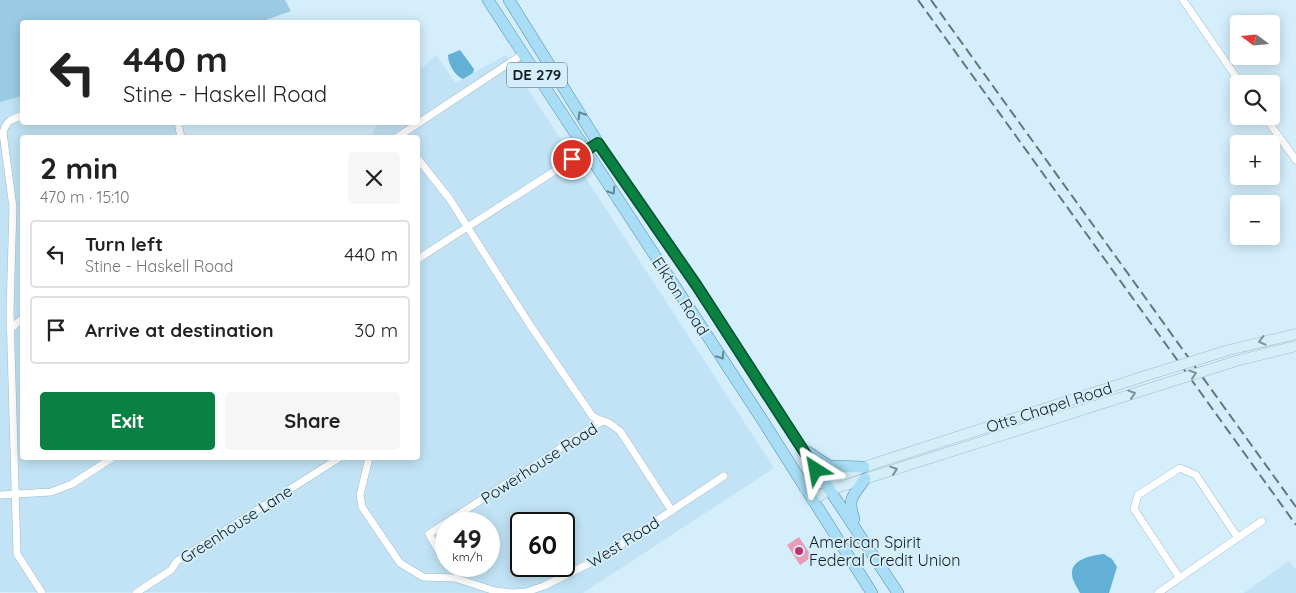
<!DOCTYPE html>
<html lang="en">
<head>
<meta charset="utf-8">
<style>
  :root { --surface:#fff; --page:#f6f6f6; --text:#222; --muted:#767676; --line:#e0e0e0; --accent:#0b8043 }
  body { margin:0; font-family:Quicksand,sans-serif; background:var(--page); color:var(--text); height:100vh; display:flex; flex-direction:column; font-size:19px; white-space:nowrap }
  * { box-sizing:border-box; margin:0 }
  p { font-size:16px; color:var(--muted) }
  .icon { flex:none; width:28px; height:28px; fill:none; stroke:currentColor; stroke-width:2; stroke-linecap:round; stroke-linejoin:round }
  .map { position:relative; flex:1; overflow:hidden }
  .details { position:absolute; left:20px; top:135px; width:400px; height:325px; display:flex; flex-direction:column; background:var(--surface); border-radius:5px; box-shadow:0 2px 12px #0003 }
  .details>* { flex:none }
  .top-card { position:absolute; left:20px; top:20px; width:400px; height:105px; border-radius:5px; box-shadow:0 2px 12px #0003; background:#fff; color:var(--text); overflow:hidden }
  .needle { width:32px; rotate:286deg }
  .fabs { position:absolute; left:1230px; top:15px; display:grid; gap:10px }
  .fabs a { display:grid; place-items:center; width:50px; height:50px; border-radius:5px; background:var(--surface); box-shadow:0 2px 12px #0003; font-size:25px }
  .speed { position:absolute; left:435px; top:512px; display:flex; gap:10px; font-size:25px; font-weight:700; text-align:center }
  .speed>* { display:grid; place-content:center; width:65px; height:65px; border-radius:50%; background:var(--surface); box-shadow:0 2px 12px #0003; line-height:1 }
  .speed small { font-size:12px; font-weight:400 }
  .speed .limit { border:2px solid #111; border-radius:8px; background:#fff; color:#111 }
  .pin { position:absolute; display:grid; place-items:center; width:42px; height:42px; color:#fff; margin:-21px; border:2px solid #fff; border-radius:50%; box-shadow:0 1px 5px #0007 }
  .me { position:absolute; width:55px; margin:-28px; rotate:326deg; stroke-linejoin:round; filter:drop-shadow(0 0 4px #0008) }
  .turn { display:flex; align-items:center; gap:18px; height:105px; padding:0 20px; font-size:22px }
  .turn .icon { width:65px; height:65px; stroke-width:2.5 }
  .turn b { display:block; font-size:35px; line-height:42px }
  .round { display:grid; place-items:center; flex:none; width:52px; height:52px; border-radius:5px; background:var(--page) }
  .head { display:flex; align-items:center; justify-content:space-between; height:85px; padding:0 20px }
  h1 { font-size:30px; font-weight:700; line-height:38px }
  .cta { display:flex; gap:10px; margin-top:auto; padding:10px 20px }
  .cta a { flex:1; height:58px; border-radius:5px; background:var(--accent); color:#fff; font-size:20px; font-weight:700; line-height:58px; text-align:center }
  .cta a+a { background:var(--page); color:var(--text) }
  ul { padding:0; list-style:none }
  li { display:flex; align-items:center; gap:15px; height:68px; margin:0 10px 8px; padding:0 10px; border:2px solid var(--line); border-radius:5px }
  li div { flex:1 }
  li b { display:block; font-size:19px }
  li em { font-style:normal }
  .map>svg:first-child { display:block }
  .built { fill:#c1e3f5; fill-rule:evenodd }
  .green { fill:#9bcbe4 }
  .water { fill:#62b0d6 }
  .building { fill:#e99db3 }
  .lines { fill:none; stroke-linecap:round; stroke-linejoin:round }
  .minor-casing { stroke:#a2bbc8; stroke-width:8 }
  .secondary-casing { stroke:#a2bbc8; stroke-width:11 }
  .primary-casing { stroke:#4f8ca8; stroke-width:12 }
  .minor { stroke:#fff; stroke-width:7 }
  .secondary { stroke:#d4eefa; stroke-width:10 }
  .primary { stroke:#a9ddf6; stroke-width:11 }
  .rail { stroke:#65767e; stroke-width:2; stroke-dasharray:10 5; stroke-linecap:butt }
  .secondary-bridge-casing { stroke:#a2bbc8; stroke-width:11; stroke-linecap:butt }
  .secondary-bridge { stroke:#d4eefa; stroke-width:10 }
  .oneway { stroke:#668797 }
  .oneway2 { stroke:#7e9099 }
  .route-casing { stroke:#07532c; stroke-width:12 }
  .route { stroke:#0b8043; stroke-width:9 }
  .poi-dot { fill:#c0356d; stroke:#d4eefc; stroke-width:2 }
  .labels { text-anchor:middle; stroke-width:4; stroke-linejoin:round; paint-order:stroke }
  .shield { fill:#d4eefc; stroke:#4e5c64; stroke-width:1 }
  .shield-label { font-size:15px; font-weight:bold; fill:#141e23 }
  .street-label { font-size:16px; fill:#141e23; stroke:#d4eefc }
  .poi-label { font-size:16px; fill:#141e23; stroke:#d4eefc; text-anchor:start }
</style>
</head>
<body>
<div class="map">
<svg width="1296" height="593" viewBox="0 0 1296 593">
  <rect width="100%" height="100%" fill="#d4eefc"/>
  <path class="built" d="M436,55l20,28 50,-28 268,413 -191,125 -583,-1v-490l22,-6v26l160,1 3,14 -163,1v320h396v-320l-147,-1h101l5,-14 41,-1v-50zM446,524h43v42h-43zM521,524h43v42h-43z
    M1289,561l7,9v23h-52z"/>
  <path class="green" d="M0,0h285l6,11 -31,11h-238v74l-22,6z"/>
  <path class="water" d="M460,50l14,19 -1,4 -10,6c-8,-3 -15,-15 -15,-24z
    M1104,554l8,5 5,8 -8,26h-29c-3,-6 -8,-13 -8,-19 -1,-15 21,-19 32,-20z"/>
  <path class="building" d="M799,537l13,20 -12,8 -13,-20z"/>
  <g class="lines">
    <g class="minor-casing">
      <path id="minor" d="M1183,0l58,84
        M22,116c-11,3 -16,5 -19,17l10,74 -3,105 7,242 25,39
        M1264,116l32,44
        M178,122l3,16
        M396,138l127,-84
        M418,159l31,39 81,127 63,92 16,6 11,8 52,80
        M418,259l180,-116
        M10,329l12,-10
        M369,458l-9,37 2,12 38,56 23,14 32,1 40,13 17,2 14,-1 18,-6 56,-28 124,-82
        M0,495l51,-3 21,-8 40,-26
        M446,564l-17,-30 173,-113
        M1179,577l-45,-68 4,-14 42,-27 16,7 42,63
        M136,593l35,-23 6,-9 162,-103
        M1158,593l104,-72"/>
    </g>
    <g class="secondary-casing">
      <path id="secondary" d="M1229,350l67,-16
        M1236,361l60,-15
        M805,489l59,-22 281,-91
        M812,500l18,-10 321,-102"/>
    </g>
    <g class="primary-casing">
      <path id="primary" d="M488,0l275,421 109,172
        M509,0l89,143 99,143 89,138 112,169
        M808,452l21,14 35,1
        M854,519c-7,-21 -1,-23 11,-40"/>
    </g>
    <use href="#minor" class="minor"/>
    <use href="#secondary" class="secondary"/>
    <use href="#primary" class="primary"/>
    <path class="rail" d="M918,0l378,525
      M931,0l365,507"/>
    <g class="secondary-bridge-casing">
      <path id="secondary-bridge" d="M1145,376l84,-26
        M1151,388l85,-27"/>
    </g>
    <use href="#secondary-bridge" class="secondary-bridge"/>
  </g>
  <defs><path id="oneway-chevron" d="M-2-3.5L2.5 0L-2 3.5" fill="none" stroke-width="1.6" stroke-linecap="round" stroke-linejoin="round" transform="scale(1.25)"/></defs>
  <g class="oneway">
    <use href="#oneway-chevron" transform="translate(581 115) rotate(-122)"/>
    <use href="#oneway-chevron" transform="translate(612 191) rotate(57)"/>
    <use href="#oneway-chevron" transform="translate(721 356) rotate(57)"/>
  </g>
  <g class="oneway2">
    <use href="#oneway-chevron" transform="translate(1262 341) rotate(166)"/>
    <use href="#oneway-chevron" transform="translate(1193 374) rotate(-18)"/>
    <use href="#oneway-chevron" transform="translate(1132 394) rotate(-18)"/>
    <use href="#oneway-chevron" transform="translate(894 470) rotate(-18)"/>
  </g>
  <g class="lines">
    <g class="route-casing">
      <path id="route" d="M572,159l26,-16 99,143 119,184"/>
    </g>
    <use href="#route" class="route"/>
  </g>
  <circle class="poi-dot" cx="799" cy="551" r="5"/>
  <g class="labels">
    <rect class="shield" x="507" y="62.5" width="60" height="25" rx="4"/>
    <g class="shield-label">
      <text x="537" y="80">DE 279</text>
    </g>
    <g class="street-label">
      <text transform="translate(681 296) rotate(57)" y="6">Elkton Road</text>
      <text transform="translate(1049 407) rotate(-18)" y="6">Otts Chapel Road</text>
      <text transform="translate(539 463) rotate(-33)" y="6">Powerhouse Road</text>
      <text transform="translate(236 524) rotate(-33)" y="6">Greenhouse Lane</text>
      <text transform="translate(623 542) rotate(-32)" y="6">West Road</text>
    </g>
    <g class="poi-label">
      <text x="809" y="548">American Spirit<tspan x="809" dy="18">Federal Credit Union</tspan></text>
    </g>
  </g>
</svg>
<div class="fabs">
<a><svg class="needle" viewBox="-14 -14 28 28"><path d="M0-13l5 13h-10z" fill="#e53935"/><path d="M0 13l5-13h-10z" fill="#767676"/></svg></a>
<a><svg class="icon" aria-label="search" viewBox="0 0 24 24"><circle cx="10" cy="10" r="6"/><path d="M15 15l6 6"/></svg></a>
<a>+</a>
<a>−</a>
</div>
<div class="speed"><div>49<small>km/h</small></div><div class="limit">60</div></div>
<div class="pin" style="left:572px;top:159px;background:#d93025"><svg class="icon" aria-label="arrive" viewBox="0 0 24 24"><path d="M6 21V4h12l-3 4 3 4H6"/></svg></div>
<svg class="me" style="left:816px;top:470px" viewBox="-20 -20 40 40"><path d="M0-17L14 15 0 8-14 15z" fill="#0b8043" stroke="#fff" stroke-width="4"/></svg>
<div class="top-card">
<div class="turn"><svg class="icon" aria-label="left" viewBox="0 0 24 24"><path d="M17 20v-9H6M10 6l-5 5 5 5"/></svg><div><b>440 m</b>Stine - Haskell Road</div></div>
</div>
<section class="details">
<div class="head"><div><h1>2 min</h1><p>470 m · 15:10</p></div><a class="round"><svg class="icon" aria-label="close" viewBox="0 0 24 24"><path d="M6 6l12 12M18 6L6 18"/></svg></a></div>
<ul>
<li><svg class="icon" aria-label="left" viewBox="0 0 24 24"><path d="M17 20v-9H6M10 6l-5 5 5 5"/></svg><div><b>Turn left</b><p>Stine - Haskell Road</p></div><em>440 m</em></li>
<li><svg class="icon" aria-label="arrive" viewBox="0 0 24 24"><path d="M6 21V4h12l-3 4 3 4H6"/></svg><div><b>Arrive at destination</b></div><em>30 m</em></li>
</ul>
<div class="cta"><a>Exit</a><a>Share</a></div>
</section>
</div>
</body>
</html>
